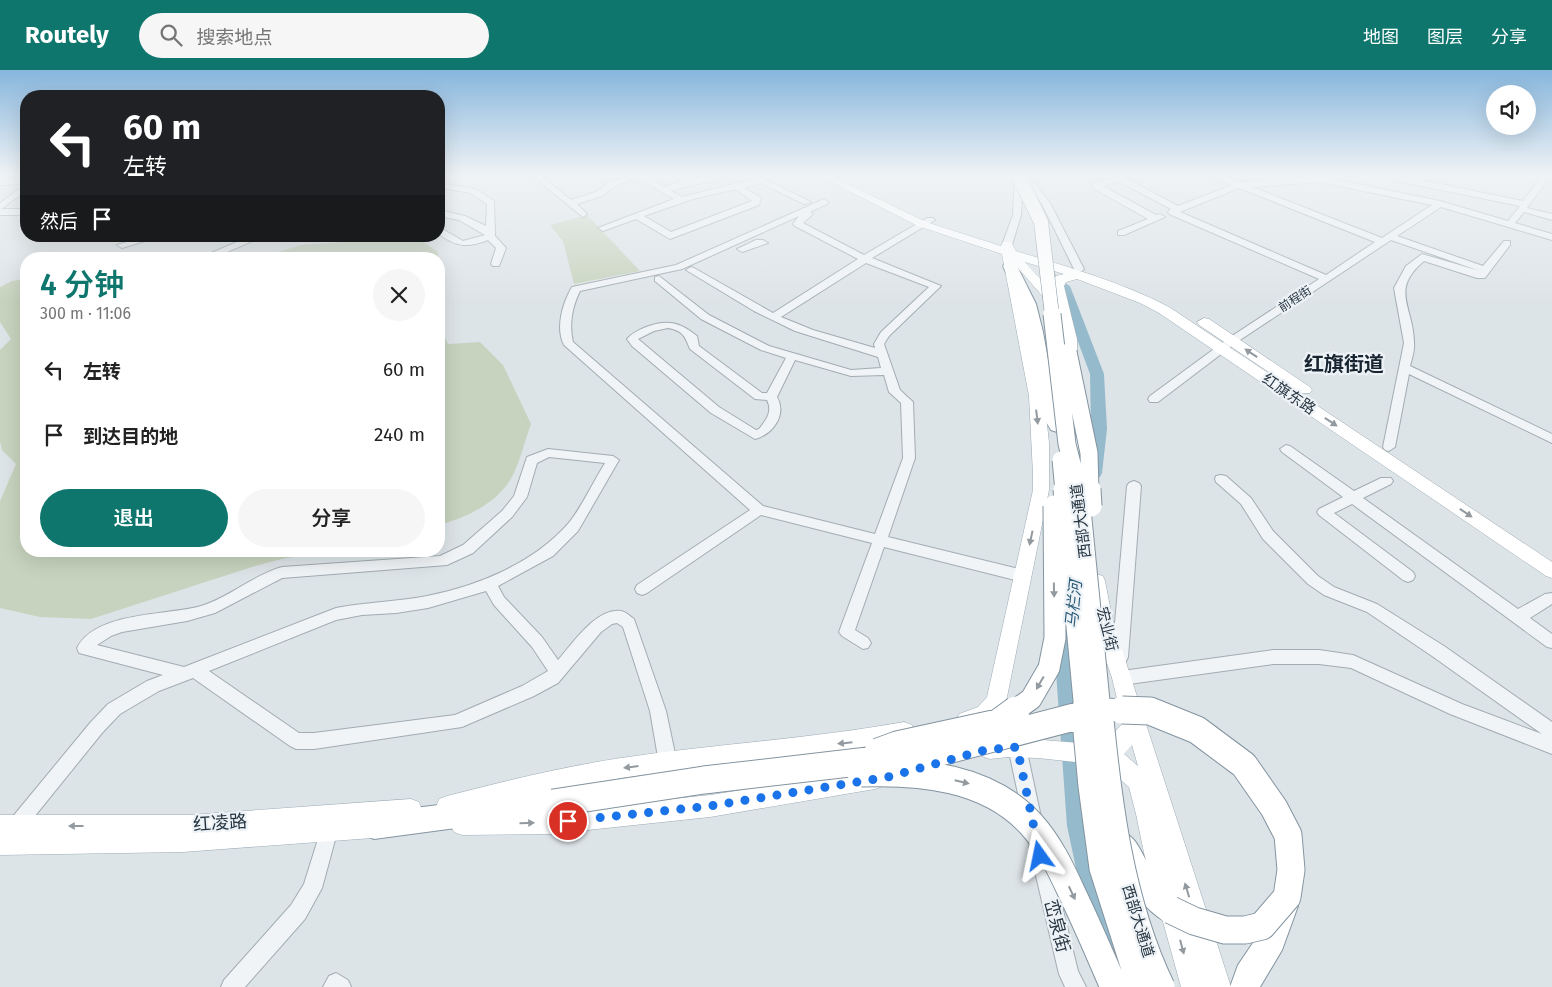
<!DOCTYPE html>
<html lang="zh">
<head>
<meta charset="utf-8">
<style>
  :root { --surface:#fff; --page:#f6f6f6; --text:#222; --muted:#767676; --accent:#0f766e }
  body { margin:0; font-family:"Fira Sans","Noto Sans SC",sans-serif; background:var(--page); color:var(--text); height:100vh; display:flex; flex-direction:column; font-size:19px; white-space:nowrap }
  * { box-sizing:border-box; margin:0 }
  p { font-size:16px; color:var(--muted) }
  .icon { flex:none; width:28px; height:28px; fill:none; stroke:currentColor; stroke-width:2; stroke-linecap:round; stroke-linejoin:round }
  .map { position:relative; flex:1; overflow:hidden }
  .sheet { position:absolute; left:20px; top:182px; width:425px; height:305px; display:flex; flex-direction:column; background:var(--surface); border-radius:20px; box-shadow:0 5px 20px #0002 }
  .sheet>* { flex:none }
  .banner { position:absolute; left:20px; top:20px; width:425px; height:152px; border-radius:20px; box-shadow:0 5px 20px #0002; background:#202124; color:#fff; overflow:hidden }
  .tools { position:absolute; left:1486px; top:15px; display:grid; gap:10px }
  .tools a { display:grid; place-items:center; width:50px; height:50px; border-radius:50%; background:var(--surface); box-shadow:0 5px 20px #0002; font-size:25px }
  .pin { position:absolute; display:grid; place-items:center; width:42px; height:42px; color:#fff; margin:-21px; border:2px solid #fff; border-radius:50%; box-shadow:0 1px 5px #0007 }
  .me { position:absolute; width:55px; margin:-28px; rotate:348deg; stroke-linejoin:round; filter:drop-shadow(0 0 4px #0008) }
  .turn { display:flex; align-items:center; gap:18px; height:105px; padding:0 20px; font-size:22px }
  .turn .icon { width:65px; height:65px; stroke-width:2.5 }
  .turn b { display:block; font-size:35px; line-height:42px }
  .then { display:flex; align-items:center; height:48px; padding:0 20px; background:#0003; gap:10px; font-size:19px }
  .round { display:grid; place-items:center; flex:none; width:52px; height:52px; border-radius:26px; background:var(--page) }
  .overview { display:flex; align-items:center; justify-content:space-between; height:85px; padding:0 20px }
  h1 { font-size:30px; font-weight:600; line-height:38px; color:var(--accent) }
  .action { display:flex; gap:10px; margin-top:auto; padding:10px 20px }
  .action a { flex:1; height:58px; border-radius:30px; background:var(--accent); color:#fff; font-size:20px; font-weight:600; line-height:58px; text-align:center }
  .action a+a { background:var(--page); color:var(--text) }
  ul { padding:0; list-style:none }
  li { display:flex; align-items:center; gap:15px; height:65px; padding:0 20px }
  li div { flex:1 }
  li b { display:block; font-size:19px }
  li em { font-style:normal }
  header { display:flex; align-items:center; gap:30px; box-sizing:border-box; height:70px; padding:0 25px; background:var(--accent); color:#fff }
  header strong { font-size:24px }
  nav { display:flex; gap:28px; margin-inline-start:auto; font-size:18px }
  .search { width:350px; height:45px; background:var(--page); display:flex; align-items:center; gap:12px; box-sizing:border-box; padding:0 18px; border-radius:28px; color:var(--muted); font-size:19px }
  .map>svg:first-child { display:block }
  .green { fill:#c7d3be }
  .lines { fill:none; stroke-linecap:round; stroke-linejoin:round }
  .river { fill:#95bacc; fill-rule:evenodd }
  .minor-casing { stroke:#a2acb2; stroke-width:2 }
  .major-casing { stroke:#9cabb5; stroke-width:1 }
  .highway-casing { stroke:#8394a0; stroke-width:2 }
  .minor { fill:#f0f4f6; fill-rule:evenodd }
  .major { fill:#fff; fill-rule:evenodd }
  .highway { fill:#fff; fill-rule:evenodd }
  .highway-bridge-far3-casing { stroke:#8394a0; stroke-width:15; stroke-linecap:butt }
  .highway-bridge-far2-casing { stroke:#8394a0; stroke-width:19; stroke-linecap:butt }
  .highway-bridge-far1-casing { stroke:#8394a0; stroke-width:23; stroke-linecap:butt }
  .highway-bridge-casing { stroke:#8394a0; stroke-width:29; stroke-linecap:butt }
  .highway-bridge-far3 { stroke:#fff; stroke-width:14 }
  .highway-bridge-far2 { stroke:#fff; stroke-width:17 }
  .highway-bridge-far1 { stroke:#fff; stroke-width:21 }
  .highway-bridge { stroke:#fff; stroke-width:27 }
  .oneway { fill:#929aa0 }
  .route { stroke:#1a73e8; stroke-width:9; stroke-dasharray:0 16.2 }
  .labels { text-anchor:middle; stroke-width:4.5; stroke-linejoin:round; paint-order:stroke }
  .far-street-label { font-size:12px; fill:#253440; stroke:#edf2f6 }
  .street-label { font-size:15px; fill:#253440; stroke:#edf2f6 }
  .water-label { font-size:16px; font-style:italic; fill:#2c5c78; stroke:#edf2f6 }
  .near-street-label { font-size:18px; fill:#253440; stroke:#edf2f6 }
  .district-label { font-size:20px; font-weight:bold; fill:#182531; stroke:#edf2f6 }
</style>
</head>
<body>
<header>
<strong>Routely</strong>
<div class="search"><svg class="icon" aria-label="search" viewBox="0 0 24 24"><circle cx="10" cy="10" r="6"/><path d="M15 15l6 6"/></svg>搜索地点</div>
<nav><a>地图</a><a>图层</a><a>分享</a></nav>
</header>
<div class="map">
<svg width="1552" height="917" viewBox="0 0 1552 917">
  <rect width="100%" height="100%" fill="#dde4e8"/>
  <path class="green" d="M587,145l53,56 -66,13 -11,-43 -13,-16z
    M416,167l21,14 4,18 -2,4v-14h-183l45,-14z
    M26,209v272h316l-56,7 -31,8 -164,53 -51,-2 -40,-9v-107l16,-37 -14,-14 -2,-9v-91l11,-11 -11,-17v-35l12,-6z
    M439,255l9,19 32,-2 23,23 28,59c-6,16 -10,34 -17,49 -14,29 -46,44 -75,52z"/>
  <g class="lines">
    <path class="river" d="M1050,201l4,1 4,7 12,7 34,88 3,55 -5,44 -2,4 -6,2 -6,-2 -2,-4 5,-44 -1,-55 -32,-86 -9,-4 -5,-9z
      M1071,547l7,2 3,6 -5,47 15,154 24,106 7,15 -4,9 -9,4 -9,-4 -10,-23 -23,-107 -11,-154 5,-47 3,-6z"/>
    <g class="minor-casing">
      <path id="minor" d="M531,105h9l31,25 25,-8 15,-11 20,-6h12l22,12 21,-8 42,-4 -1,2c-19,6 -37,7 -56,14l11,6 79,-20 50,25 -7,2 -43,-21 -17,5 16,9 1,2 -2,6 -89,34 -34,-20 -33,12 -5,-3 76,-29 -37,-21 -20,7 -15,11 -25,8 10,10 -4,3zM736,119l16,12 -81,31 -27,-16 49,-17z
        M1015,105h13l22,28 34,66 -2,2h-6l-2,-2 -32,-65 -19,-25 -2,36 -9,30 -2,2h-6l-2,-2 11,-30z
        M1108,105l14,1 56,30 54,-21 -20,-8 -1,-2h10l20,7 78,-6 121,25 68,20 12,-15 -118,-24 -17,-7h11l127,26 20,-26h8l-24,33 25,6v6l-28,-8 -9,11 37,11v6l-111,-33 -44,29 86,30 21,-25h6v4l-25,33h-8l-53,-17c-35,29 -10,46 -10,82 1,7 -2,15 -4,23l142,68v9l-143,-69 -14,73 -6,4 -4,-1 -2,-3 21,-104 -10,-55 12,-22 16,-12 58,17 -89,-31 -154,102 -79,60h-8l-2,-3 2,-3 79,-58 90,-59 -150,-65 -1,-2 3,-3 -53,-28 -15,5 53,29 4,-1 5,3 -41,18h-6v-4l30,-12 -55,-31v-4l18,-6zM1319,112l113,23 -50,33 -130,-51zM1239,118l136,54 -49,33 -146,-63z
        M26,108v6l-26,1v-6z
        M439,113l37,6 18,12 1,35 11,12 -7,18h-6l-2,-2 5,-16 -8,-8c-20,8 -32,7 -49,-6v-7l24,14 22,-6 -26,-15 -20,-4v-6l26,6 21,10 1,-22 -17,-11 -31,-6z
        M26,114v7l-25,18h25v6h-26v-12z
        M824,129l4,3 -1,2 -17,8 3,2 -10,9 61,32 63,-37h6l2,2 -63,38 69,28 -52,50 -5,8 16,46 13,12 2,56 -27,79 135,33 5,2 2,4 -2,4 -5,2 -139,-35 -29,83 13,8 3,5 -3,5 -5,1 -21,-13 -3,-4 33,-89 -111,-28 -114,78 -5,2 -5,-2 -2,-4 2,-4 113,-75 -186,-165c-9,-17 -1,-43 8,-58l104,-22zM799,146l-6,8 2,2 63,33 -85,54 -79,-45 -3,-1 -5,3 68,41 41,20 83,26 3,11 -30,2 -82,-24 -60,-31 -50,-39 -4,1v4l46,38 60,31 25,8 -19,35h-5l-63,-47 -2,-10c-17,-14 -30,-17 -51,-9 -7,3 -14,6 -19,12l5,7 79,67 44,26c18,-5 32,-24 22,-42l18,-37 56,16 33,-1 5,17 12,11 2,55 -28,76 -112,-28 -190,-164c-4,-17 -1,-35 7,-51l102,-22zM866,193l63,24 -48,45 -7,12 1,4 -62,-18 -32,-13zM668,258c16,3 17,9 22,21l65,50 12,1c6,12 -1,20 -8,29l-3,1 -37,-23 -81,-68 16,-8z
        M145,166h16l-39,12 -5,-3z
        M251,166h13l-53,23h-14z
        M756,170h7l5,3 -26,9 -5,-3z
        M1286,375l4,1 64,45 27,-13h10l2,3 -2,3 -28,14 155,111 27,-15 7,-1v11l-22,14 22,16v14l-5,-1 -195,-143 -18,9 79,59 2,4 -2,4 -5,2 -5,-2 -84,-65 -2,-3 2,-3 24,-12 -61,-45 -2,-3z
        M548,379l65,7 6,4 -41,71 -25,25 -55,30 6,11 38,40 16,23c14,-16 39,-53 63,-49 5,1 9,5 13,8l32,92 11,52 -3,6 -6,2 -6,-2 -3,-6 -9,-52 -27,-84 -6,-4 -5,1 -11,8 -43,51 -24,13 -72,31 -148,22h-18l-6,-3 -97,-68 -34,13 -39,23 -18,19 -80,99 -6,3 -6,-3 -3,-6 3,-6 80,-97 18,-19 39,-23 16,-6 -84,-22 -2,-5c19,-37 89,-32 124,-42 29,-9 52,-31 81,-39l158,-11 23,-11 39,-34 12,-15 13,-39zM549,387l56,6c-12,19 -24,46 -38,62 -35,39 -90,61 -140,71 -30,6 -61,6 -91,12l-152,59 -87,-22 14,-9 11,-4 65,-11 28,-8 67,-35 165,-13 26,-12 39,-36 15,-20 10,-34zM486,521l8,14 38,42 16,24 -26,15 -67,29 -141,18h-15l-90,-62 127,-51 26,-5 34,-2 32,-5z
        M1221,405l5,1 25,22 22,33 45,45 16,11 43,17 67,42 108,76v32l-102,-40 -99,-46 -32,-4h-46l-151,21 -6,-2 -2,-5 2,-5 6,-2 151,-21h46l34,5 109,49 80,30 -110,-78 -65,-44 -43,-17 -16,-11 -45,-45 -22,-35 -25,-22 -1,-3 1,-3z
        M1134,411l5,2 2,3 -13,171 -5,11 -6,2 -6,-2 -2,-5 3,-6 15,-171 2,-3z
        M1017,669l6,3 3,5 16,75 -3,6 -6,3 -6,-3 -3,-6 -16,-75 3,-5z
        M329,750l6,3 3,6 -16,59 -17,31 -60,68h-24l3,-7 67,-75 13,-21 19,-61z
        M1038,767l7,3 2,6 31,125 8,16h-21l-6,-13 -30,-128 2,-6z
        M336,903l12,7 3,7h-28l6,-11z"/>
    </g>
    <g class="major-casing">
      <path id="major" d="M817,105h12l97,47 75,24 2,-4h8l5,9c52,16 105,31 153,56l383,255v16l-6,-2 -387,-263 -19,-10 -63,-24 -11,3 -2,4 13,53v28l-2,3h-10l-2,-3v-28l-7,-30 -3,-1 -36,-41 27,129 5,47v47l-42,207c-8,18 -25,39 -48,31l-3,-7 3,-7 19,-7 9,-10 46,-207v-16l-4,-78 -27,-142 -84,-28zM1025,192l39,12 -8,2c-4,6 -4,10 -3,17z
        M1204,248l5,1 101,68 2,3 -2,3h-10l-101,-68 -2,-3z
        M1072,323l5,2 2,3 6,61 -2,4 -6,1 -6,-1 -2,-4 -4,-61 2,-3z
        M1096,504l7,2 2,5 8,41 118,365h-50l-37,-134 -8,-39 -7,-27 -26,-22 -65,-7 -30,-1 -18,2 -8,-3 -3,-7 3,-7 26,-5 95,8 20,-22 -11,-45 -19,-56 -6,-41 2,-5zM1132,675l6,21 -14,-12z
        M904,652l8,3 3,7 -3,7 -8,3c-93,16 -188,22 -282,36 -52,8 -104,21 -155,35l83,-1 160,-17 165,-26 8,3 3,7 -3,7 -8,3 -165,28 -160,17 -88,1 -8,-3 -4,-8 4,-8 -7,2 -8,-3 -3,-8 3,-8 8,-3c58,-15 115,-29 174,-38 94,-14 189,-19 283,-36z
        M411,729l8,3 3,8 -3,8 -8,3 -15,1 2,4 -4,8 -8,3 -203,15 -183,3v-40h190z"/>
    </g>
    <g class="highway-casing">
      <path id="highway" d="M1010,192l5,1 2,3 19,38 7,28 12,66 11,28 -3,4 -6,2 -6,-2c-19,-29 -17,-66 -24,-98 -5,-24 -14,-44 -24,-66l2,-3z
        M553,721l9,3 4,9 -4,9 -9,3 -179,24 -9,-4 -4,-9 4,-9 9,-4z
        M1124,763c13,5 16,18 24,30 11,17 30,29 37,47l-4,10 -10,4c-30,-12 -48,-49 -61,-78l4,-9z
        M1284,822l10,4 4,10 -16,44 -22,37h-30l8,-22 23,-34 13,-35z"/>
    </g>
    <use href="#minor" class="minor"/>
    <use href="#major" class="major"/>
    <use href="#highway" class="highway"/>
    <g class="highway-bridge-far3-casing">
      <path id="highway-bridge-far3" d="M1018,105l23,47 11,93"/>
    </g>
    <g class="highway-bridge-far2-casing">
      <path id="highway-bridge-far2" d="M1052,244l15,130 12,47
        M1068,282l21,101 1,38
        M1061,390l3,31"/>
    </g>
    <g class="highway-bridge-far1-casing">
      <path id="highway-bridge-far1" d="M1064,419l21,222
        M1078,419l22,222
        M1090,419l1,17
        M1014,641l17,-12 18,-31 6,-30 -1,-132
        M1096,641l8,-2 46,2"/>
    </g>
    <g class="highway-bridge-casing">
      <path id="highway-bridge" d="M1085,640l7,76 11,82 38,119
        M1099,640c9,93 21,192 62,277
        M1122,640l28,1 47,19 47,35 30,43 14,27 3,35 -4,27 -25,29 -17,4h-20l-31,-9 -23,-11
        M878,682l19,-7 101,-22 18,-13
        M861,703c60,-2 127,4 170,51 18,20 30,45 41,69 15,31 28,62 42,94
        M553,733l151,-23 232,-27 165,-43"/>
    </g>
    <use href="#highway-bridge-far3" class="highway-bridge-far3"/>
    <use href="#highway-bridge-far2" class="highway-bridge-far2"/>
    <use href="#highway-bridge-far1" class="highway-bridge-far1"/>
    <use href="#highway-bridge" class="highway-bridge"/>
  </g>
  <defs><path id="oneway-solid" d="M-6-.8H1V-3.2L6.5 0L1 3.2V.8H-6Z" transform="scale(1.25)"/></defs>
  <g class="oneway">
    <use href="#oneway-solid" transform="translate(1251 283) rotate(-146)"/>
    <use href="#oneway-solid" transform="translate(1037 347) rotate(83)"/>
    <use href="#oneway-solid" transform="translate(1331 352) rotate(34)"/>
    <use href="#oneway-solid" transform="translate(1466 443) rotate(34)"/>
    <use href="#oneway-solid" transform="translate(1031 468) rotate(102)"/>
    <use href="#oneway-solid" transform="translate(1054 520) rotate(89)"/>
    <use href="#oneway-solid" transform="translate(1040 613) rotate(120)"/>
    <use href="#oneway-solid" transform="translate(845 673) rotate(174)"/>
    <use href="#oneway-solid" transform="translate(631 697) rotate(173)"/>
    <use href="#oneway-solid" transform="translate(962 712) rotate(13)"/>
    <use href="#oneway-solid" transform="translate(527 753) rotate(-1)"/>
    <use href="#oneway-solid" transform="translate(76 756) rotate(180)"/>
    <use href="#oneway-solid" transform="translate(1187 820) rotate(-107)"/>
    <use href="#oneway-solid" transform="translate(1072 823) rotate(65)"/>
    <use href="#oneway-solid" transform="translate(1182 877) rotate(75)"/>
  </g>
  <linearGradient id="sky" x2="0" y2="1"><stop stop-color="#87b6dd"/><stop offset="0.45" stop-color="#f0f3f5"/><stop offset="1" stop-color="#f0f3f5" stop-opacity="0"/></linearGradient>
  <rect width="1552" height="233" fill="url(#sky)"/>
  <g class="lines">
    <path class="route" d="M568,751l142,-15 178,-29 97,-27 32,-3 23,109"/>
  </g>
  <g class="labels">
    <g class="far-street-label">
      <text transform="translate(1295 229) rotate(-33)" y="4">前程街</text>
    </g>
    <g class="street-label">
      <text transform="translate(1289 324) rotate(34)" y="5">红旗东路</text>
      <text transform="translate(1081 451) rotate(-97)" y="5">西部大通道</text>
      <text transform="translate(1107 559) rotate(76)" y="5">宏业街</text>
      <text transform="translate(1138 851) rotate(73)" y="5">西部大通道</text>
    </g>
    <g class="water-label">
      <text transform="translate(1073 534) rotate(-84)" y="6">马栏河</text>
    </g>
    <g class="near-street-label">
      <text transform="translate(220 753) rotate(-4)" y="6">红凌路</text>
      <text transform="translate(1057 856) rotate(75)" y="6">峦泉街</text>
    </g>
    <g class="district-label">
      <text x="1344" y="301">红旗街道</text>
    </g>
  </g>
</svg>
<div class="tools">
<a><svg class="icon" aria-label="sound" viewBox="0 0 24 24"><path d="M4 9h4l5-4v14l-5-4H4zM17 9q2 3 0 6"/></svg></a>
</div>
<div class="pin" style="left:568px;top:751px;background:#d93025"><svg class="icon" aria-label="arrive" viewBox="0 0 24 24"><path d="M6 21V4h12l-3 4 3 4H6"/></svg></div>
<svg class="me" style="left:1040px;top:786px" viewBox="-20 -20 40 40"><path d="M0-17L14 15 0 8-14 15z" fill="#1a73e8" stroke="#fff" stroke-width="4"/></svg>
<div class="banner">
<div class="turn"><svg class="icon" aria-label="left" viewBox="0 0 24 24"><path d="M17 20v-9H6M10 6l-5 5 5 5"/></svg><div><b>60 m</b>左转</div></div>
<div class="then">然后<svg class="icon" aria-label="arrive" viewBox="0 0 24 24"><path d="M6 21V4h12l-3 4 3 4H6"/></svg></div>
</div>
<section class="sheet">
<div class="overview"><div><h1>4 分钟</h1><p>300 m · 11:06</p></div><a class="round"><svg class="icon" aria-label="close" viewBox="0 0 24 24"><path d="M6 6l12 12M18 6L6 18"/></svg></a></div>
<ul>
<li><svg class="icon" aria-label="left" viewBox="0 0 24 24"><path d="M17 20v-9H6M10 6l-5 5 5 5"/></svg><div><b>左转</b></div><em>60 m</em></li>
<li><svg class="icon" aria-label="arrive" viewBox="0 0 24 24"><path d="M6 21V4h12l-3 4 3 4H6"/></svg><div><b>到达目的地</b></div><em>240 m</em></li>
</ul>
<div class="action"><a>退出</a><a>分享</a></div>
</section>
</div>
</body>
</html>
